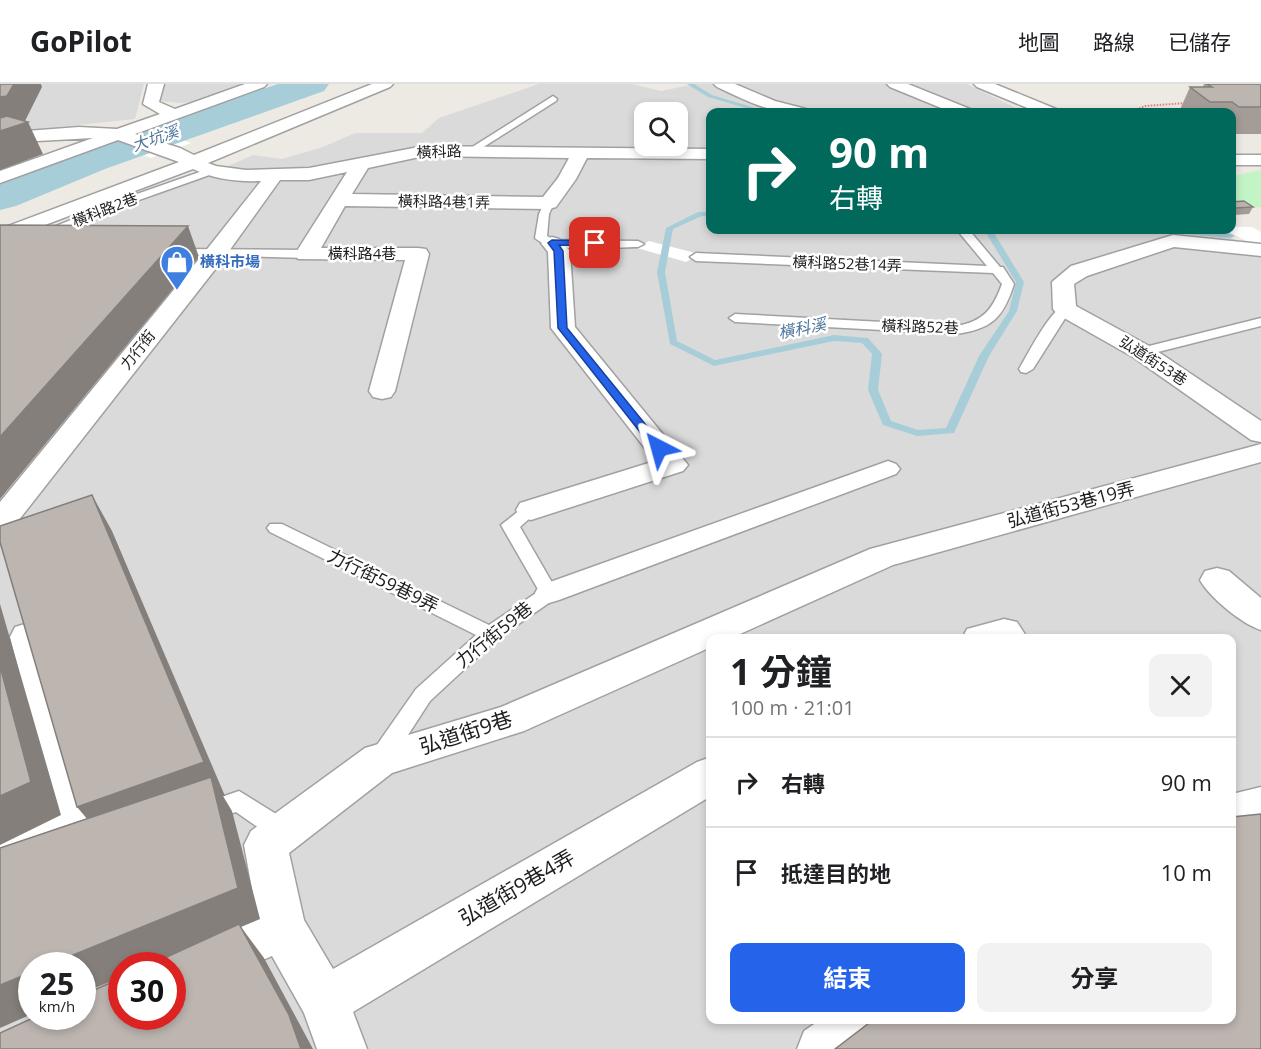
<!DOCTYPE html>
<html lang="zh-TW">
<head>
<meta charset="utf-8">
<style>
  :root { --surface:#fff; --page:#f2f2f2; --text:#202124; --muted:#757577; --line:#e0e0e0; --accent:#2563eb }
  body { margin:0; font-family:"Open Sans","Noto Sans TC",sans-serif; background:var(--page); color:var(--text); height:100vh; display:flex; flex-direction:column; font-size:22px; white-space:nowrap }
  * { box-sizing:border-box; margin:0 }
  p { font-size:20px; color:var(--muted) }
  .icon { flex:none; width:33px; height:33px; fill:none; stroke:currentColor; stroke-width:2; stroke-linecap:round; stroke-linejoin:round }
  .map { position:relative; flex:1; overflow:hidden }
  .panel { position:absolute; left:706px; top:550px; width:530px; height:390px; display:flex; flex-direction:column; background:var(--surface); border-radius:12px; box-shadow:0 3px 9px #0003 }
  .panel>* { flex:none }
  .top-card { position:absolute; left:706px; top:24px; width:530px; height:126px; border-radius:12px; box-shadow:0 3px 9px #0003; background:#00695c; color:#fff; overflow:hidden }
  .tools { position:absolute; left:634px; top:18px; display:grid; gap:12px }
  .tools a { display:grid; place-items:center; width:54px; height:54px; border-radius:12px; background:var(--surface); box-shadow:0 3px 9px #0003; font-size:30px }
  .speed { position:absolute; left:18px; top:868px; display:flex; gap:12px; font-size:30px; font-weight:700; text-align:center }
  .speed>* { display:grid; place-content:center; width:78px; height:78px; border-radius:50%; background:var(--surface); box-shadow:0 3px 9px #0003; line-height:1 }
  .speed small { font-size:15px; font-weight:400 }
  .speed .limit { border:9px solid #d22; background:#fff; color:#111 }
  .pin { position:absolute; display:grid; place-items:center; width:51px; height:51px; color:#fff; margin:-26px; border-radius:12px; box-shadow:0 3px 9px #0006 }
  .me { position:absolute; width:66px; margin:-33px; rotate:321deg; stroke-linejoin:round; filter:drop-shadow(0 0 4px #0008) }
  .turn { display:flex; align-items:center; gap:21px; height:126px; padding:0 24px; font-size:27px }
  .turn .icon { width:78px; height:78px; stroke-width:2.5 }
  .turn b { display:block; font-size:42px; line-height:51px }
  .round { display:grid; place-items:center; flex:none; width:63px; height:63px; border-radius:12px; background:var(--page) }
  .overview { display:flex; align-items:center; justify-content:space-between; height:102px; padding:0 24px }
  h1 { font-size:36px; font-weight:700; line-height:45px }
  .button { display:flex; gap:12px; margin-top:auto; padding:12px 24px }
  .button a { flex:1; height:69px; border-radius:12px; background:var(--accent); color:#fff; font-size:24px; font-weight:700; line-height:69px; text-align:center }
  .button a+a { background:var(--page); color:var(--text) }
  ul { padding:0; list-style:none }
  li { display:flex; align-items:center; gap:18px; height:90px; padding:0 24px; border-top:2px solid var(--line) }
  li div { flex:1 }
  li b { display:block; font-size:22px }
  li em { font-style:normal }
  header { display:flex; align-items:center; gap:36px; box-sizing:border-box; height:84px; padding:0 30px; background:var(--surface); border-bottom:2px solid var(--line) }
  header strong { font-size:28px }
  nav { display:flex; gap:33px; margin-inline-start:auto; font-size:21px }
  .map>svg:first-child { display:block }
  .residential { fill:#dbdada; fill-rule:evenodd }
  .park { fill:#c3f4c6 }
  .pier { fill:#fff }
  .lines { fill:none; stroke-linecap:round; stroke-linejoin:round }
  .stream { fill:#a7ced8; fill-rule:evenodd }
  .river { fill:#a7ced8; fill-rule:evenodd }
  .service-casing { stroke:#a1a1a1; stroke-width:3 }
  .pedestrian-casing { stroke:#a1a1a1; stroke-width:3 }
  .minor-casing { stroke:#a1a1a1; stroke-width:3 }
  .path { stroke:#ee7d73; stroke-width:2; stroke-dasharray:1.5 1.5; stroke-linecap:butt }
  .service { fill:#fff; fill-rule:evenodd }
  .pedestrian { fill:#fff; fill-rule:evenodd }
  .minor { fill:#fff; fill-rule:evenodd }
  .wall { fill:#a39c97 }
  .shaded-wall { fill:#847f7b }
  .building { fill:#bdb5b0; stroke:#847f7b; stroke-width:1.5 }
  .route { fill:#2563eb; stroke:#184099; stroke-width:1.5 }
  .labels { text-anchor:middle; stroke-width:5; stroke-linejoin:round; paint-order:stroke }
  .far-street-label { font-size:15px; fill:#1d1d1d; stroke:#fff }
  .far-shop-label { font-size:15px; font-weight:bold; fill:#366cbe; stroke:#fff; text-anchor:start }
  .far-water-label { font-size:16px; font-style:italic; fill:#4e779d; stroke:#fff }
  .street-label { font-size:18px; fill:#1d1d1d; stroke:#fff }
  .near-street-label { font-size:21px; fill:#1d1d1d; stroke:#fff }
</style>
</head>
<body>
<header>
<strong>GoPilot</strong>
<nav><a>地圖</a><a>路線</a><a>已儲存</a></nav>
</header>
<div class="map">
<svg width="1261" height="965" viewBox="0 0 1261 965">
  <rect width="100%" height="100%" fill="#edeae3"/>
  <path class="residential" d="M0,0h144l-9,35 -135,14z
    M161,0h97l-40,14 -36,5 -25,-2z
    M539,0h93l29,7 34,-7h272l57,28h-313v118h500l50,21v798h-1261v-790l39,-19 153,-58 61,-27 29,4 41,-12 32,-14h67l17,-15zM645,28h33v34h-33zM711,555h521v381h-521zM32,882h50v51h-50zM122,882h50v51h-50z"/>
  <path class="park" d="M1261,86v37l-29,1v-32z"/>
  <path class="pier" d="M154,47l37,12 -40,15 -35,-13z
    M1232,143h20l9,5v16l-36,-18h7z
    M649,157l50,13 -13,8 -49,-14z"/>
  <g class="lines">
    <path class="stream" d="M687,0h7l18,11 56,17h-8l-52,-15z
      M698,128h13v4h-9l-29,13 -8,43 12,69 38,19 119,-25 34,3 14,16 -4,36 13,31 27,9 28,-2 33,-72 30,-45 7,-29 -30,-49 3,-3h7l-2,3 30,49 -7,29 -28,45 -35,77 -37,3 -34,-11 -15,-35 4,-36 -10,-11 -28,-2 -120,25 -44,-22 -13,-72 9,-44z
      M1159,146l72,4 4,2 -4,2 -69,-6z"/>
    <path class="river" d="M278,0h51l-5,7 -219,78 -89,37 -16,4v-28l77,-31z"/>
    <g class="service-casing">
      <path id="service" d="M553,12l4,3 -1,2 -82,52 -8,-2z
        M211,84l4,1v4l-90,32 -125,51v-7l117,-48z
        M549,116l5,3 -5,11 -2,22 7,4 84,1 6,3 -6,3c-24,0 -86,7 -103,-9l4,-24 6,-13z
        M957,146h12l31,37h3l11,17c-11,34 -22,45 -58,50l-221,-12 -6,-4 6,-4 221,12c27,-4 37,-17 46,-42l-9,-11 -297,-12 -6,-4 6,-4 291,13z
        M173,165l133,1 6,4 -6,4 -137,-4v-4z
        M1065,221l6,4 -38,60 -7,4 -5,-1 -2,-3c9,-15 31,-59 46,-64z
        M1261,234v8l-119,30 -7,-4 2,-3z
        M531,420l6,2 2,4 -19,17 38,66 -2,5 -59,41 -67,62 -42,65 -8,2 -8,-2 -3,-7 3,-7 44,-63 60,-54 -206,-103 -3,-4 3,-4h12l207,101 50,-34 -38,-66 24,-19z
        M239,707l53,33 4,8 -4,8 -8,3 -8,-3 -40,-28 -30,10 -8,-3 -3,-7 3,-7z"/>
    </g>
    <g class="pedestrian-casing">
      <path id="pedestrian" d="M888,377l8,3 4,5 -4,5 -337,126 -10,3 -10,-3 -4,-7 4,-7z"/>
    </g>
    <g class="minor-casing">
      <path id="minor" d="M148,0h16l-5,18 16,7 70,-25h22l-3,3 -129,47 45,14 14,7 178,-71h21l-3,3 -182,76 8,3 30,4 63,-2 115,-22 287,3v10l-124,-1 -11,21 -20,28 -7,2 -204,-3 -24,42h97l8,1 3,5 -34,137 -4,6 -9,2 -9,-2 -4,-6 36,-131 -107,-1 -3,-5 52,-82 -38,8h-29l-56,78 -213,272 -11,4v-32l208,-254 53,-67c-23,1 -48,-2 -68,-12l-193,73v-13l179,-67 -61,-22 -118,43v-12l93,-33 -93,5v-10l79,-6 38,2 43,-15 -17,-10zM424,72l145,2 -11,20 -15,19 -191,-3 16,-26z
        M714,0h21l40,17 31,8 2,3c-34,4 -61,-11 -91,-25z
        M887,0h21l62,25 2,3h-21l-61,-25z
        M974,0h21l61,25 2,3h-21l-60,-25z
        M1232,71h29v10h-29z
        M1173,151l88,9v12l-87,-9 -87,29 -13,8 2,22 75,41 110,74v21l-10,-2 -118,-83 -76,-43 -4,-5 -1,-27 19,-16z
        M552,153l7,2 11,12 5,76 113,138 -5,6 -152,49 -11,-3 -4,-7 4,-7 135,-42 -104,-133 -3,-76 -7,-9 4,-4z
        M1261,360v18l-368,103 -164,74h-18v8l-187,84 -132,42 -103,80 15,67 29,49 364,-207 14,-5v39l-358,216 14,37h-50l-13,-36 -32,-57 -100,44v-34h-20l3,-7 102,-43 -13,-71 7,-14 114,-83 136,-41 369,-158z
        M1217,484l12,3 32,27v32c-19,-6 -51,-32 -61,-50l5,-9z
        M1004,535l13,3 11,17h-66l5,-10z
        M28,539l13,4 5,10 55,186 -6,14 -95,44v-43l56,-25 -46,-176 5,-10z
        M1261,703v38l-29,7v-38z
        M820,936h68l-7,18 -16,11h-68l7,-18z"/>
    </g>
    <path class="path" d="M1131,28l14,-6 41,-3"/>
    <use href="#service" class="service"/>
    <use href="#pedestrian" class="pedestrian"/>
    <use href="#minor" class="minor"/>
  </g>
  <path class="wall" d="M1204,0h57v50h-29v-22h-53l11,-25h13z
    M1232,118l21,5 -4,7 -16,1 -1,-1z"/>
  <path class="shaded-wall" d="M14,0h27l1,3 -18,36 4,-1 15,32 -43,16v-73z
    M188,142l11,31 -199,242v-62z
    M92,411l20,36 113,265h-2l9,15 28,108 -19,8 23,31 49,91h-12l-154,-83h-25v11l-40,16v-27h-36l59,-126 -28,-33z
    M0,520l61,211 -61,30z
    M32,888v42l-32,14v-43z"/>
  <path class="building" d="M0,0h14l-7,12 -7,1z
    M1207,0h54v23h-22l-7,-5h-22l-20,-15h22z
    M7,32l21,6 -28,9v-13z
    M1244,117l9,6 -17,1 -4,-3v-3z
    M0,141l188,1 -188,211z
    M92,411l112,267 -127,45 -77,-265v-16z
    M0,582l31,116 -31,14z
    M211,693l27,111 -192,78h-14v6l-32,13v-137z
    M1261,730v235h-426l38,-29h359v-203z
    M239,840l50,91 12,34h-301v-16l35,-16h47v-22l40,-17v39h50v-51h-25z"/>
  <path class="route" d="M552,156l43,1 5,2 -5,3 -36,-1 4,6 4,77 96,118v5h-8l-97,-123 -4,-77 -6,-8z"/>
  <defs>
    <g id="shop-pin" transform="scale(1.725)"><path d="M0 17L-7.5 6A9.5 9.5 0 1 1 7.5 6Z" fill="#3f7fe0" stroke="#fff"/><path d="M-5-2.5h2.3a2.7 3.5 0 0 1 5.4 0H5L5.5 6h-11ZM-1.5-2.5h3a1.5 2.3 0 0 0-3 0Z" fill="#fff"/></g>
  </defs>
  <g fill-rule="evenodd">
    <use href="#shop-pin" x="177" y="178"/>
  </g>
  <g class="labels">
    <g class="far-street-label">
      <text transform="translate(439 68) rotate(-2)" y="5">橫科路</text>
      <text transform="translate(444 118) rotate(1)" y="5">橫科路4巷1弄</text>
      <text transform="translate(105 126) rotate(-21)" y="5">橫科路2巷</text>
      <text x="362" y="175">橫科路4巷</text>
      <text transform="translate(847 180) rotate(2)" y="5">橫科路52巷14弄</text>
      <text transform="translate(920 243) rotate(2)" y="5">橫科路52巷</text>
      <text transform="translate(138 266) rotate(-51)" y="5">力行街</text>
      <text transform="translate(1153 277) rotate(33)" y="5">弘道街53巷</text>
    </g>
    <g class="far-shop-label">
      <text x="200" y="183">橫科市場</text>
    </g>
    <g class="far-water-label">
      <text transform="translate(155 54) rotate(-19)" y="6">大坑溪</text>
      <text transform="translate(802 244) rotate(-11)" y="6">橫科溪</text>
    </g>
    <g class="street-label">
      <text transform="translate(1071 421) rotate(-15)" y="6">弘道街53巷19弄</text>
      <text transform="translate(383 497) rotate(26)" y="6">力行街59巷9弄</text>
      <text transform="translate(494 551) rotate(-39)" y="6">力行街59巷</text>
    </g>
    <g class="near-street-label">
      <text transform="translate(466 649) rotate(-18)" y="7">弘道街9巷</text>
      <text transform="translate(517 804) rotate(-30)" y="7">弘道街9巷4弄</text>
    </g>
  </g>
</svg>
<div class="tools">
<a><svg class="icon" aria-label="search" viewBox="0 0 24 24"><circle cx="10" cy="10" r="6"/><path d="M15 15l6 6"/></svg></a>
</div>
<div class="speed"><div>25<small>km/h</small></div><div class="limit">30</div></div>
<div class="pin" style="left:595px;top:159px;background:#d93025"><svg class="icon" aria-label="arrive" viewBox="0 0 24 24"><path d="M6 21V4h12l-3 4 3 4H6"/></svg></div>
<svg class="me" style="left:659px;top:364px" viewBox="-20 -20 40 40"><path d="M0-17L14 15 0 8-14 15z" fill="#2563eb" stroke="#fff" stroke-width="4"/></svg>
<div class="top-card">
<div class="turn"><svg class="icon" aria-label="right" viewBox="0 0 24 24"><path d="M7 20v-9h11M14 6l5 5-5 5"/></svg><div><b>90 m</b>右轉</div></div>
</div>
<section class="panel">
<div class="overview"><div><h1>1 分鐘</h1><p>100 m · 21:01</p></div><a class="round"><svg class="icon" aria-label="close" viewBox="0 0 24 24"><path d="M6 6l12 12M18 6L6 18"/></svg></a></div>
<ul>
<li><svg class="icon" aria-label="right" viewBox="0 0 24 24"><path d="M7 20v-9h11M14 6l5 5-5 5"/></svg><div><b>右轉</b></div><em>90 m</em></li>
<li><svg class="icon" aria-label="arrive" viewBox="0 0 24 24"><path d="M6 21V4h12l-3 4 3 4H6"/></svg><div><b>抵達目的地</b></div><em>10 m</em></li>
</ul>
<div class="button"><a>結束</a><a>分享</a></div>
</section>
</div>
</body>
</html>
